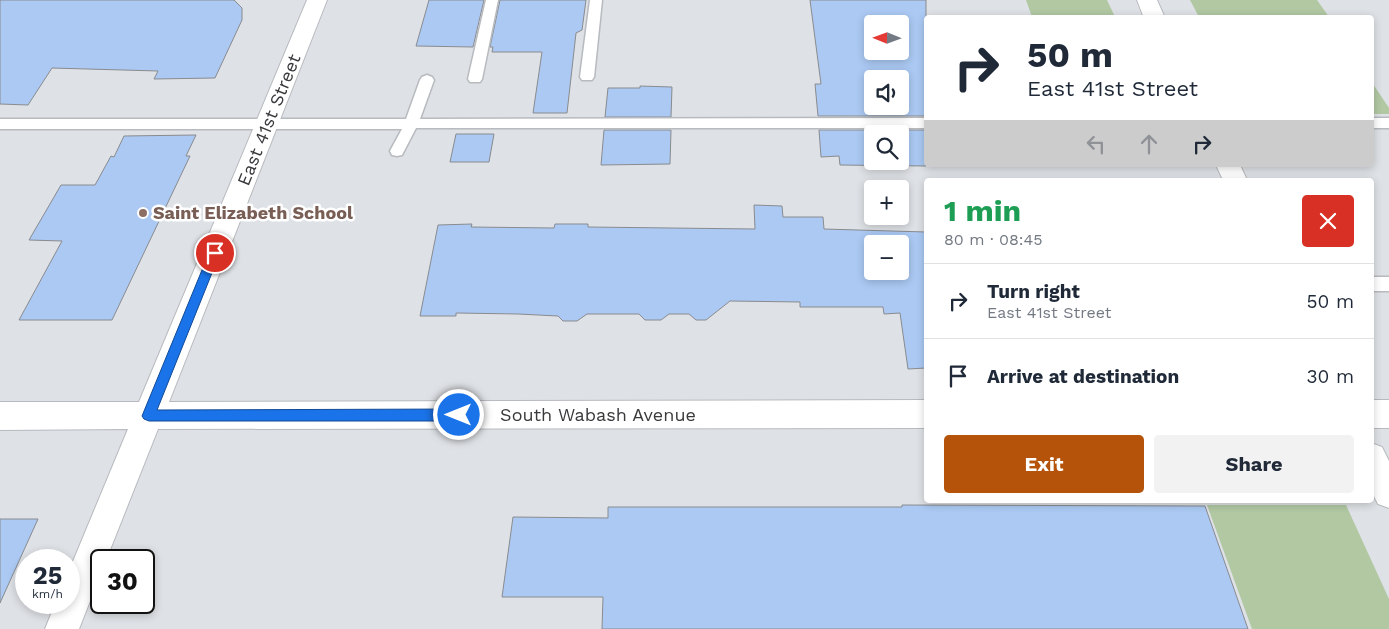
<!DOCTYPE html>
<html lang="en">
<head>
<meta charset="utf-8">
<style>
  :root { --surface:#fff; --page:#f2f2f3; --text:#1f2937; --muted:#747a83; --line:#e0e1e3; --accent:#b45309 }
  body { margin:0; font-family:"Work Sans",sans-serif; background:var(--page); color:var(--text); height:100vh; display:flex; flex-direction:column; font-size:19px; white-space:nowrap }
  * { box-sizing:border-box; margin:0 }
  p { font-size:16px; color:var(--muted) }
  .icon { flex:none; width:28px; height:28px; fill:none; stroke:currentColor; stroke-width:2; stroke-linecap:round; stroke-linejoin:round }
  .map { position:relative; flex:1; overflow:hidden }
  .details { position:absolute; left:924px; top:178px; width:450px; height:325px; display:flex; flex-direction:column; background:var(--surface); border-radius:5px; box-shadow:0 2px 8px #0003 }
  .details>* { flex:none }
  .banner { position:absolute; left:924px; top:15px; width:450px; height:152px; border-radius:5px; box-shadow:0 2px 8px #0003; background:#fff; color:var(--text); overflow:hidden }
  .needle { width:32px; rotate:271deg }
  .tools { position:absolute; left:864px; top:15px; display:grid; gap:10px }
  .tools a { display:grid; place-items:center; width:45px; height:45px; border-radius:5px; background:var(--surface); box-shadow:0 2px 8px #0003; font-size:25px }
  .speed { position:absolute; left:15px; top:549px; display:flex; gap:10px; font-size:25px; font-weight:700; text-align:center }
  .speed>* { display:grid; place-content:center; width:65px; height:65px; border-radius:50%; background:var(--surface); box-shadow:0 2px 8px #0003; line-height:1 }
  .speed small { font-size:12px; font-weight:400 }
  .speed .limit { border:2px solid #111; border-radius:8px; background:#fff; color:#111 }
  .pin { position:absolute; display:grid; place-items:center; width:42px; height:42px; color:#fff; margin:-21px; border:2px solid #fff; border-radius:50%; box-shadow:0 1px 5px #0007 }
  .me { position:absolute; width:55px; margin:-28px; rotate:270deg; stroke-linejoin:round; filter:drop-shadow(0 0 4px #0008) }
  .turn { display:flex; align-items:center; gap:18px; height:105px; padding:0 20px; font-size:22px }
  .turn .icon { width:65px; height:65px; stroke-width:2.5 }
  .turn b { display:block; font-size:35px; line-height:42px }
  .lanes { display:flex; align-items:center; height:48px; padding:0 20px; background:#0003; justify-content:center; gap:25px; direction:ltr }
  .lanes .off { opacity:.35 }
  .round { display:grid; place-items:center; flex:none; width:52px; height:52px; border-radius:5px; background:var(--page) }
  .head { display:flex; align-items:center; justify-content:space-between; height:85px; padding:0 20px }
  h1 { font-size:30px; font-weight:700; line-height:38px; color:#1e9e55 }
  .button { display:flex; gap:10px; margin-top:auto; padding:10px 20px }
  .button a { flex:1; height:58px; border-radius:5px; background:var(--accent); color:#fff; font-size:20px; font-weight:700; line-height:58px; text-align:center }
  .button a+a { background:var(--page); color:var(--text) }
  ul { padding:0; list-style:none }
  li { display:flex; align-items:center; gap:15px; height:75px; padding:0 20px; border-top:1px solid var(--line) }
  li div { flex:1 }
  li b { display:block; font-size:19px }
  li em { font-style:normal }
  .map>svg:first-child { display:block }
  .green { fill:#b1c8a3 }
  .building { fill:#abc9f3; stroke:#898b8f; fill-rule:evenodd }
  .lines { fill:none; stroke-linecap:round; stroke-linejoin:round }
  .service-casing { stroke:#b7babe; stroke-width:3 }
  .minor-casing { stroke:#b7babe; stroke-width:2 }
  .service { fill:#fff; fill-rule:evenodd }
  .minor { fill:#fff; fill-rule:evenodd }
  .route { fill:#1a73e8; stroke:#114b97 }
  .education-dot { fill:#8d6e63; stroke:#fff; stroke-width:2 }
  .labels { text-anchor:middle; stroke-width:5; stroke-linejoin:round; paint-order:stroke }
  .street-label { font-size:18px; fill:#383a3b; stroke:#fff }
  .education-label { font-size:18px; font-weight:bold; fill:#785e54; stroke:#fff; text-anchor:start }
</style>
</head>
<body>
<div class="map">
<svg width="1389" height="629" viewBox="0 0 1389 629">
  <rect width="100%" height="100%" fill="#dee1e5"/>
  <path class="green" d="M1026,0h81l8,17h-83z
    M1190,0h127l12,17h-130z
    M1371,81l18,27v6h-18z
    M1207,505h139l43,94v30h-137z"/>
  <path class="building" d="M0,0h234l8,8v12l-27,58 -61,1 4,-8 -106,-3 -24,37 -28,-1z
    M429,0h55l-11,47 -57,-1z
    M500,0h86l-4,30 -6,3 -9,80h-34l9,-61h-50l1,-5h-3z
    M810,0h116v116h-108l-3,-32h6zM872,24h28v27h-28zM872,79h28v27h-28z
    M640,86l32,1 -1,30h-66l3,-29h32z
    M604,130h67l-1,34 -69,1z
    M819,130h107v36l-86,-1 -1,-9 -18,1zM872,134h28v27h-28z
    M456,134h38l-5,28h-39z
    M196,135l-10,21h4l-78,164h-93l43,-79 -33,-1 32,-55h34l16,-29 3,1 10,-21z
    M754,205l28,1 1,11h40l1,12 102,3v136l-18,1 -8,-56 -16,1 -1,-7h-83v-5l-70,-1 -24,19h-10l-7,-6h-20l-8,6h-16l-6,-6h-52l-10,7h-14l-5,-5 -40,-2 -62,-1v3h-36l18,-91 34,-1 -1,3 83,1 1,-4h33v3l167,2zM872,244h28v27h-28z
    M902,505l303,1 43,123h-646l1,-32h-101l11,-80 95,1v-11h294z
    M0,519h38l-38,84z"/>
  <g class="lines">
    <g class="service-casing">
      <path id="service" d="M486,0h12l-16,79 -2,3h-10l-2,-3z
        M590,0h12l-8,77 -2,3h-10l-2,-3z
        M427,75l5,2 2,3 -14,39 506,-1v10h-510l-14,27 -5,1 -5,-1 -2,-4 12,-22h-402v-10h406l14,-39 2,-3z
        M1371,118h18v10h-18z
        M1371,277h18v14h-18z"/>
    </g>
    <g class="minor-casing">
      <path id="minor" d="M307,0h20l-158,402 757,-2v28l-768,1 -52,131h-5v13l-22,56h-34l11,-27h13v-31l59,-142 -128,1v-28h139z
        M1137,0h20l8,18h-21z
        M1216,165h24l7,15h-24z
        M1371,400h18v28h-18z
        M1371,443l11,4 7,14v47l-11,-4 -7,-14z"/>
    </g>
    <use href="#service" class="service"/>
    <use href="#minor" class="minor"/>
  </g>
  <path class="route" d="M215,249l5,4 -63,157 302,-1 4,2 2,4 -2,4 -4,2h-310l-5,-2 -2,-3 67,-163z"/>
  <circle class="education-dot" cx="143" cy="213" r="5"/>
  <g class="labels">
    <g class="street-label">
      <text transform="translate(269 120) rotate(-68)" y="6">East 41st Street</text>
      <text x="598" y="421">South Wabash Avenue</text>
    </g>
    <g class="education-label">
      <text x="153" y="219">Saint Elizabeth School</text>
    </g>
  </g>
</svg>
<div class="tools">
<a><svg class="needle" viewBox="-14 -14 28 28"><path d="M0-13l5 13h-10z" fill="#e53935"/><path d="M0 13l5-13h-10z" fill="#747a83"/></svg></a>
<a><svg class="icon" aria-label="sound" viewBox="0 0 24 24"><path d="M4 9h4l5-4v14l-5-4H4zM17 9q2 3 0 6"/></svg></a>
<a><svg class="icon" aria-label="search" viewBox="0 0 24 24"><circle cx="10" cy="10" r="6"/><path d="M15 15l6 6"/></svg></a>
<a>+</a>
<a>−</a>
</div>
<div class="speed"><div>25<small>km/h</small></div><div class="limit">30</div></div>
<div class="pin" style="left:215px;top:253px;background:#d93025"><svg class="icon" aria-label="arrive" viewBox="0 0 24 24"><path d="M6 21V4h12l-3 4 3 4H6"/></svg></div>
<svg class="me" style="left:459px;top:415px" viewBox="-20 -20 40 40"><circle r="17" fill="#1a73e8" stroke="#fff" stroke-width="3"/><path d="M0-11L8 9 0 5-8 9z" fill="#fff"/></svg>
<div class="banner">
<div class="turn"><svg class="icon" aria-label="right" viewBox="0 0 24 24"><path d="M7 20v-9h11M14 6l5 5-5 5"/></svg><div><b>50 m</b>East 41st Street</div></div>
<div class="lanes"><svg class="icon off" aria-label="left" viewBox="0 0 24 24"><path d="M17 20v-9H6M10 6l-5 5 5 5"/></svg><svg class="icon off" aria-label="ahead" viewBox="0 0 24 24"><path d="M12 20V5M6 11l6-6 6 6"/></svg><svg class="icon" aria-label="right" viewBox="0 0 24 24"><path d="M7 20v-9h11M14 6l5 5-5 5"/></svg></div>
</div>
<section class="details">
<div class="head"><div><h1>1 min</h1><p>80 m · 08:45</p></div><a class="round" style="background:#d93025;color:#fff"><svg class="icon" aria-label="close" viewBox="0 0 24 24"><path d="M6 6l12 12M18 6L6 18"/></svg></a></div>
<ul>
<li><svg class="icon" aria-label="right" viewBox="0 0 24 24"><path d="M7 20v-9h11M14 6l5 5-5 5"/></svg><div><b>Turn right</b><p>East 41st Street</p></div><em>50 m</em></li>
<li><svg class="icon" aria-label="arrive" viewBox="0 0 24 24"><path d="M6 21V4h12l-3 4 3 4H6"/></svg><div><b>Arrive at destination</b></div><em>30 m</em></li>
</ul>
<div class="button"><a>Exit</a><a>Share</a></div>
</section>
</div>
</body>
</html>
